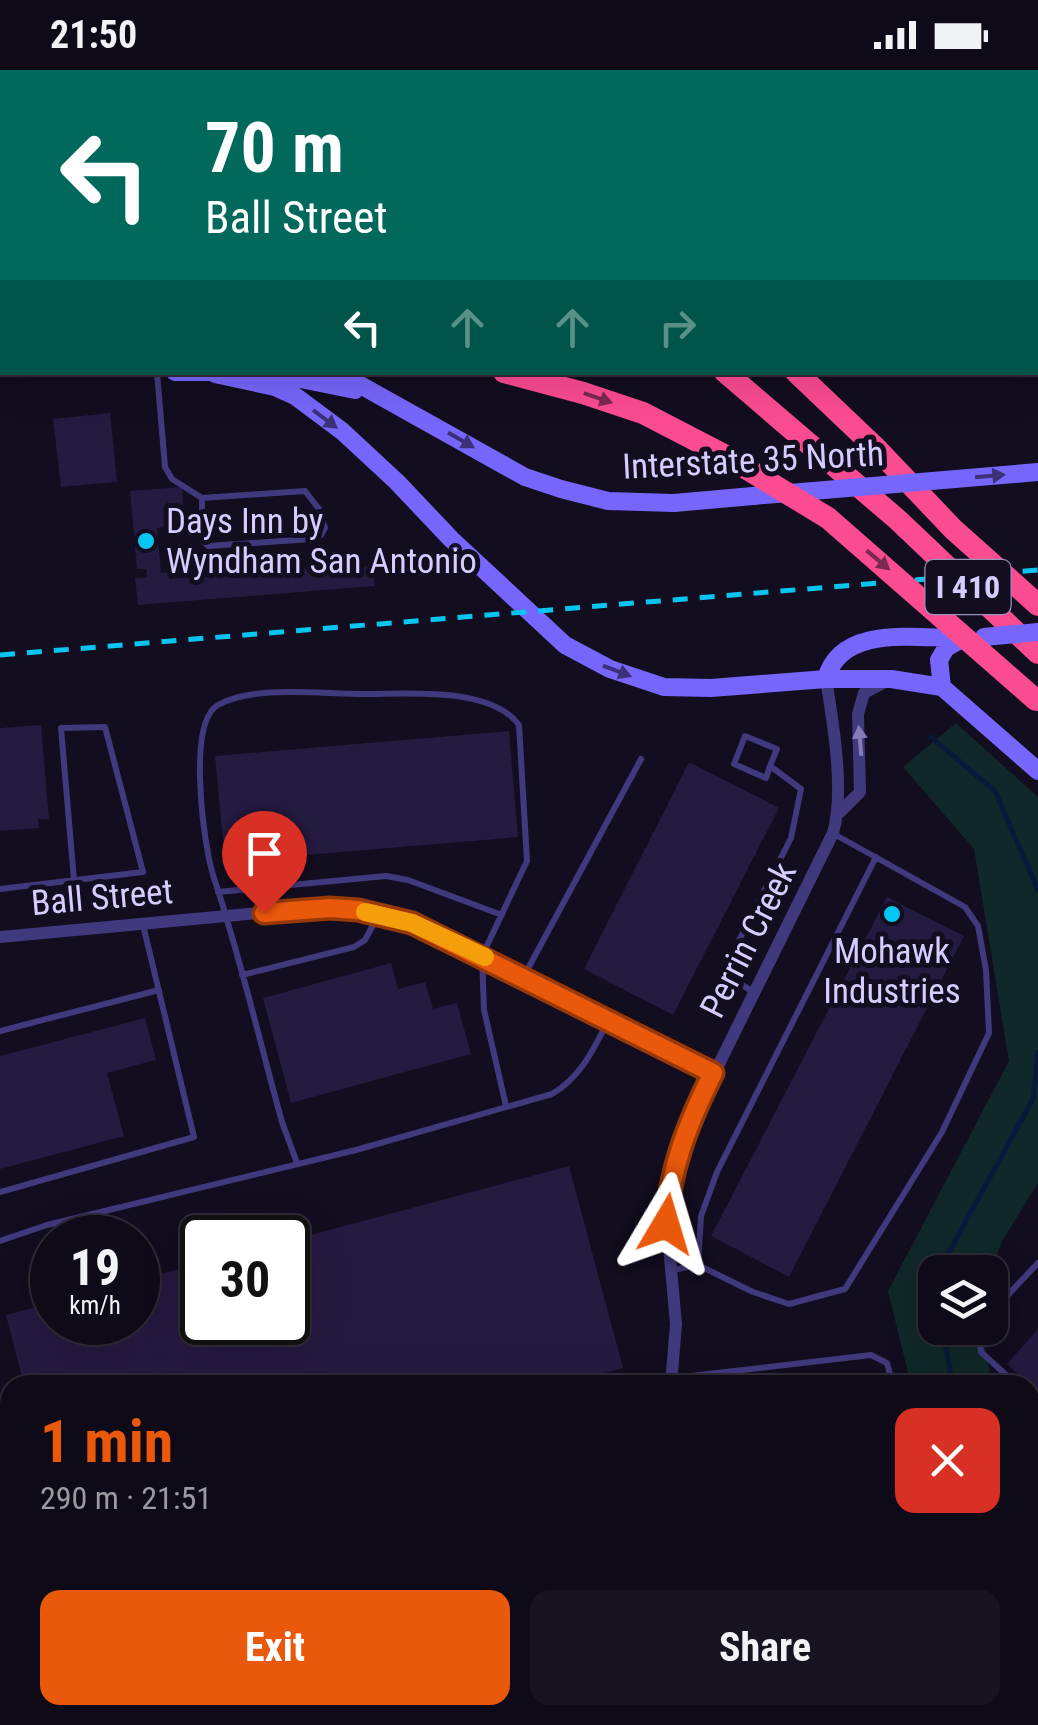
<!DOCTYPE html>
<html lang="en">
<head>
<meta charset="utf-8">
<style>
  :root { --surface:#0e0a17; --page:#171320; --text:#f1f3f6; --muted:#9b9aa1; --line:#2e2b36; --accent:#ea580c }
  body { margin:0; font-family:"Roboto Condensed",sans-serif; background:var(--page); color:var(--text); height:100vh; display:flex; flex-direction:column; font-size:38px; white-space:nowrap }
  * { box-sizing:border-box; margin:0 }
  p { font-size:32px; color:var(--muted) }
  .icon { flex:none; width:55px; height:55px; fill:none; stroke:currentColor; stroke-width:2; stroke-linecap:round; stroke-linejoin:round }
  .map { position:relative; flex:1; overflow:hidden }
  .drawer { position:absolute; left:0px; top:1305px; width:1040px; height:350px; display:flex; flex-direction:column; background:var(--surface); border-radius:30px 30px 0 0; box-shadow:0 10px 40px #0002,0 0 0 2px var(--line) }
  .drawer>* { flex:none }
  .banner { position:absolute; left:0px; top:0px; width:1040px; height:305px; box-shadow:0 10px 40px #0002,0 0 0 2px var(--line); background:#00695c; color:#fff; overflow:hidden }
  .fabs { position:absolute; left:918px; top:1185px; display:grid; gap:20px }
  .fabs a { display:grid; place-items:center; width:90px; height:90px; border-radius:20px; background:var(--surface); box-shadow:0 10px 40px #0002,0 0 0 2px var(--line); font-size:50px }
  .speed { position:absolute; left:30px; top:1145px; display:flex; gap:20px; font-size:50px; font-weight:700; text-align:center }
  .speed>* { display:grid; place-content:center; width:130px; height:130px; border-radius:50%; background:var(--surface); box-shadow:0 10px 40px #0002,0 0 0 2px var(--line); line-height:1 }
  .speed small { font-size:25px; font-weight:400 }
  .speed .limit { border:5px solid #111; border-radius:15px; background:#fff; color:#111 }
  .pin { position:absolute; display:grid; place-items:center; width:85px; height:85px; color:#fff; margin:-102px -42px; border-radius:50% 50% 50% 0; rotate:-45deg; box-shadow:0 0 10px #0007 }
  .pin .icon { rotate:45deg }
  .me { position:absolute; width:110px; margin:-55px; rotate:7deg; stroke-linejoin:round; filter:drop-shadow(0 0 8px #0008) }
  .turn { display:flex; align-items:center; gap:35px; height:210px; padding:0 40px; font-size:45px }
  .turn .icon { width:130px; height:130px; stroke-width:2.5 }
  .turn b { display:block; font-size:70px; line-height:85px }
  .lanes { display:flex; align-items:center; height:95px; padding:0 40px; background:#0003; justify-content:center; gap:50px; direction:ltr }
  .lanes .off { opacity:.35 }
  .round { display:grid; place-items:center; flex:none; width:105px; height:105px; border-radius:20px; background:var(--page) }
  .head { display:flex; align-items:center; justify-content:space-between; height:170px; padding:0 40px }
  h1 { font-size:60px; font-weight:700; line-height:75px; color:var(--accent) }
  .cta { display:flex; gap:20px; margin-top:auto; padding:20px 40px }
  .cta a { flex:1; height:115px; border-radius:20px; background:var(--accent); color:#fff; font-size:40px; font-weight:700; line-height:115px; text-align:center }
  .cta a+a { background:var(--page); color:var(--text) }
  .status { display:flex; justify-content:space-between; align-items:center; height:70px; padding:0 50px; background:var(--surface); direction:ltr }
  .status svg { height:28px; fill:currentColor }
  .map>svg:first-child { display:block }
  .green { fill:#102829 }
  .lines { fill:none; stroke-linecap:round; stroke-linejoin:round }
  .stream { stroke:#0a183b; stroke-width:5 }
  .building { fill:#251a40 }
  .service { stroke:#41397d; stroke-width:6 }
  .minor { stroke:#41397d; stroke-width:12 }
  .secondary { stroke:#7666fb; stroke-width:18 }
  .motorway { stroke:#fb4b91; stroke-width:22 }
  .rail { stroke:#06c6f1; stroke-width:5; stroke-dasharray:15 12; stroke-linecap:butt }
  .secondary-bridge { stroke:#7666fb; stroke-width:18 }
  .motorway-bridge { stroke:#fb4b91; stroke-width:22 }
  .oneway { fill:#7b2952 }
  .oneway2 { fill:#3a3177 }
  .oneway3 { fill:#847cb7 }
  .route-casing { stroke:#983908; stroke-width:25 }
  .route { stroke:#ea580c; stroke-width:18 }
  .slow { stroke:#f59e0b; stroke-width:18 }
  .poi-dot { fill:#06c6f1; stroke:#120d1f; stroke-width:4 }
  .labels { text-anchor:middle; stroke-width:10; stroke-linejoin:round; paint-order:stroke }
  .shield { fill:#120d1f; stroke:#9b93bb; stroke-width:2.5 }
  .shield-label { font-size:32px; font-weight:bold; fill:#d6cdfe }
  .street-label { font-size:35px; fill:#d6cdfe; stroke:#120d1f }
  .poi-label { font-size:35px; fill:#d6cdfe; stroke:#120d1f; text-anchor:start }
</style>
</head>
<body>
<div class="status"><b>21:50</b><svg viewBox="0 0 49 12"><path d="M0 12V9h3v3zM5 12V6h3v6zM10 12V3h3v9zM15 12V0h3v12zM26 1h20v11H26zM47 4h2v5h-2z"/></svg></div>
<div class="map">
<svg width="1038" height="1655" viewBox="0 0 1038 1655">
  <rect width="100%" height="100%" fill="#120d1f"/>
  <path class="green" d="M956,653l82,74v386l-36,58 -12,35v-4h-55v56h47l10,57h-81l-23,-94 121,-230 -35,-212 -71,-82z
    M1030,1446l8,15v194h-47l-2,-10h41z"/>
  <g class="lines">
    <path class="stream" d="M931,667l64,54 43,99
      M938,1202l95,-173 5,-47
      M935,1208v12
      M942,1258l11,57
      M1030,1606l8,28"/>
  </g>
  <path class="building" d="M110,343l7,69 -56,5 -8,-68z
    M182,417l2,26 -20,2 1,12 -8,1 4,45 7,-1 1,7 194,-15v3l10,-1 2,20 -237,19 -3,-27 12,-1 -1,-8h-9l-7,-78z
    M41,655l8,94h-11l1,9 -39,3v-103z
    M509,661l9,106 -293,25 -10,-106z
    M689,692l90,46 -106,207 -89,-46z
    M887,827l77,39 -175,341 -78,-41z
    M391,893l7,26 27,-7 8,27 24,-6 14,51 -180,49 -28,-105z
    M145,948l11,42 -49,13 17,63 -124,33v-113z
    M569,1096l54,202 -65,17h-534l-18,-70 46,-12v19h86v-42l64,-17v59h86v-81z
    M1038,1259v63l-31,-28z
    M167,1645h31l2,10h-65z
    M293,1645h110l3,10h-110z
    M530,1645h112l3,10h-112z
    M771,1645h62v1l-33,9h-26z"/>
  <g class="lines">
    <path class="service" d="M157,302l8,95 7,12 30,19 103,-7 14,18 6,19 -4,7 -9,4 -104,7 -6,-6v-42
      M0,819l143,-17 -38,-145 -44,1 13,152
      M218,822l168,-16 22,4 94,35
      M242,905l112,-28 11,-7 14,-26
      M524,906l117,-217
      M753,922l-30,-20 68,-134 10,-49 -31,-23 7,-17 -32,-13 -11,28 32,14 4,-12
      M0,961l159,-41
      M297,1093l-15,-41c-19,-68 -35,-137 -56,-205 -5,-20 -13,-38 -17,-58 -6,-31 -21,-137 9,-154 37,-21 108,-10 150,-11 43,0 123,-7 151,31l8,136 -45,95 2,54 22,96
      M0,1122l194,-55 -51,-212
      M0,1171l47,-16 309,-75 196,-56c29,-17 41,-44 56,-73
      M698,1195l3,-49 16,-44 159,-315
      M673,1200l25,-5 55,27 36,12 56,-15 97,-157 47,-99 -3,-63 -8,-44 -13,-19 -131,-73
      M990,1244l48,-51
      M979,1258l2,24 36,33
      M674,1308l197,-23 16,8 6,22
      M1030,1327l8,8
      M0,1505l10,-5
      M0,1582l10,34
      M52,1645l3,10
      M261,1645l3,10
      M463,1645l3,10
      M666,1645l3,10
      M736,1645l2,10
      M234,1655l19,-10
      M852,1655l39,-10"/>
    <path class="minor" d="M839,743l21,-21 -2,-78 6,-21 25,-13
      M0,867l302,-28 56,1 28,5 52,19 275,139
      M671,1315l5,-61 -9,-100 1,-29 13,-54 152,-308c12,-41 0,-111 -7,-154
      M0,1441l10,20"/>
    <path class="secondary" d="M134,0v2
      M1018,0l10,2
      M0,297h2
      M175,302h49
      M266,302l89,18
      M337,302l188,105 36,12 47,12 66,2 79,-7
      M215,304l60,13 20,9 47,35 55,51 54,57 114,106 45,24 54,18 47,1 115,-9h65l51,8 96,84
      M826,609c15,-56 92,-40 138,-41
      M942,617l-3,-27 7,-12 18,-10"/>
    <path class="motorway" d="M171,0l1,2
      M794,0l5,2
      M846,0l10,2
      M0,55l2,-1
      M0,86l2,-1
      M1038,91v1
      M0,199h2
      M0,240h2
      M0,260h2
      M725,302l173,148 140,133
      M796,302l82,78 75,79 85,76"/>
    <path class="rail" d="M0,585l1038,-85"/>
    <path class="secondary-bridge" d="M753,426l285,-24
      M984,567l54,-5"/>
    <path class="motorway-bridge" d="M504,302l79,21 60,20 81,42 104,63 208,182"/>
  </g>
  <defs><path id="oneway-solid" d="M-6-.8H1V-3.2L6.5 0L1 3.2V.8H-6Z" transform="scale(2.5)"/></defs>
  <g class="oneway">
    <use href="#oneway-solid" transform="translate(598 328) rotate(19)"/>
    <use href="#oneway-solid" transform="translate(878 490) rotate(40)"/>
  </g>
  <g class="oneway2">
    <use href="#oneway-solid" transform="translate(325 349) rotate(37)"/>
    <use href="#oneway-solid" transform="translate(461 370) rotate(30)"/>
    <use href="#oneway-solid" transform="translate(990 406) rotate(-5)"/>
    <use href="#oneway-solid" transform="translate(617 601) rotate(21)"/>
  </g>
  <use class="oneway3" href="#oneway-solid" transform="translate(860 671) rotate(-95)"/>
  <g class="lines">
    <g class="route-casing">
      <path id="route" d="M264,843l66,-5 28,2 54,13 301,150c-25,50 -43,95 -47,151"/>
    </g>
    <use href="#route" class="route"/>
    <path class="slow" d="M365,842l47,11 73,34"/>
  </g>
  <g class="poi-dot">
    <circle cx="146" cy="471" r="10"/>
    <circle cx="892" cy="844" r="10"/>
  </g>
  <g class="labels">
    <rect class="shield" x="925.5" y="490" width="85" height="54" rx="8"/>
    <g class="shield-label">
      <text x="968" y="528">I 410</text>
    </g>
    <g class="street-label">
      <text transform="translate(753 390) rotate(-3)" y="12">Interstate 35 North</text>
      <text transform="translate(102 827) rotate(-5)" y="12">Ball Street</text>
      <text transform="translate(748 870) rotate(-63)" y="12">Perrin Creek</text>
    </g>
    <g class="poi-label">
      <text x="166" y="463">Days Inn by<tspan x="166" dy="40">Wyndham San Antonio</tspan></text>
      <text x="892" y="893" text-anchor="middle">Mohawk<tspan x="892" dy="40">Industries</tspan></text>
    </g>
  </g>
</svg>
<div class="fabs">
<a><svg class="icon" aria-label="layers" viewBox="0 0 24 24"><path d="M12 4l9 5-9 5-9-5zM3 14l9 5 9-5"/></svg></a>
</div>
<div class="speed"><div>19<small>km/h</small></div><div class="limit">30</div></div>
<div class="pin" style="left:264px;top:843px;background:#d93025"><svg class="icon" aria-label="arrive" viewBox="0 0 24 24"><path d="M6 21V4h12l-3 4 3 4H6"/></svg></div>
<svg class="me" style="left:666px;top:1154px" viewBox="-20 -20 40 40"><path d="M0-17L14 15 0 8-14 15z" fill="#ea580c" stroke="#fff" stroke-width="4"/></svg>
<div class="banner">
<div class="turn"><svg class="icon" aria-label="left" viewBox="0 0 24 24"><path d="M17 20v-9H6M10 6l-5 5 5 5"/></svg><div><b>70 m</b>Ball Street</div></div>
<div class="lanes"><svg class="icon" aria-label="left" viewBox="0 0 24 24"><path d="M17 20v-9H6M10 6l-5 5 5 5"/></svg><svg class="icon off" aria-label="ahead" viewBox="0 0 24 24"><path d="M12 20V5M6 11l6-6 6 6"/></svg><svg class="icon off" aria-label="ahead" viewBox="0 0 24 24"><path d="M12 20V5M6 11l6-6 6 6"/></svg><svg class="icon off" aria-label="right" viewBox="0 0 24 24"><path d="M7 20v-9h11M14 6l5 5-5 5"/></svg></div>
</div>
<section class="drawer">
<div class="head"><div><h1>1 min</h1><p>290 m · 21:51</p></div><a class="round" style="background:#d93025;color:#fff"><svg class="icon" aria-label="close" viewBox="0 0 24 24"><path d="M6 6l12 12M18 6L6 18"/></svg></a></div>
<div class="cta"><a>Exit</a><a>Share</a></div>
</section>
</div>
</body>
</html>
